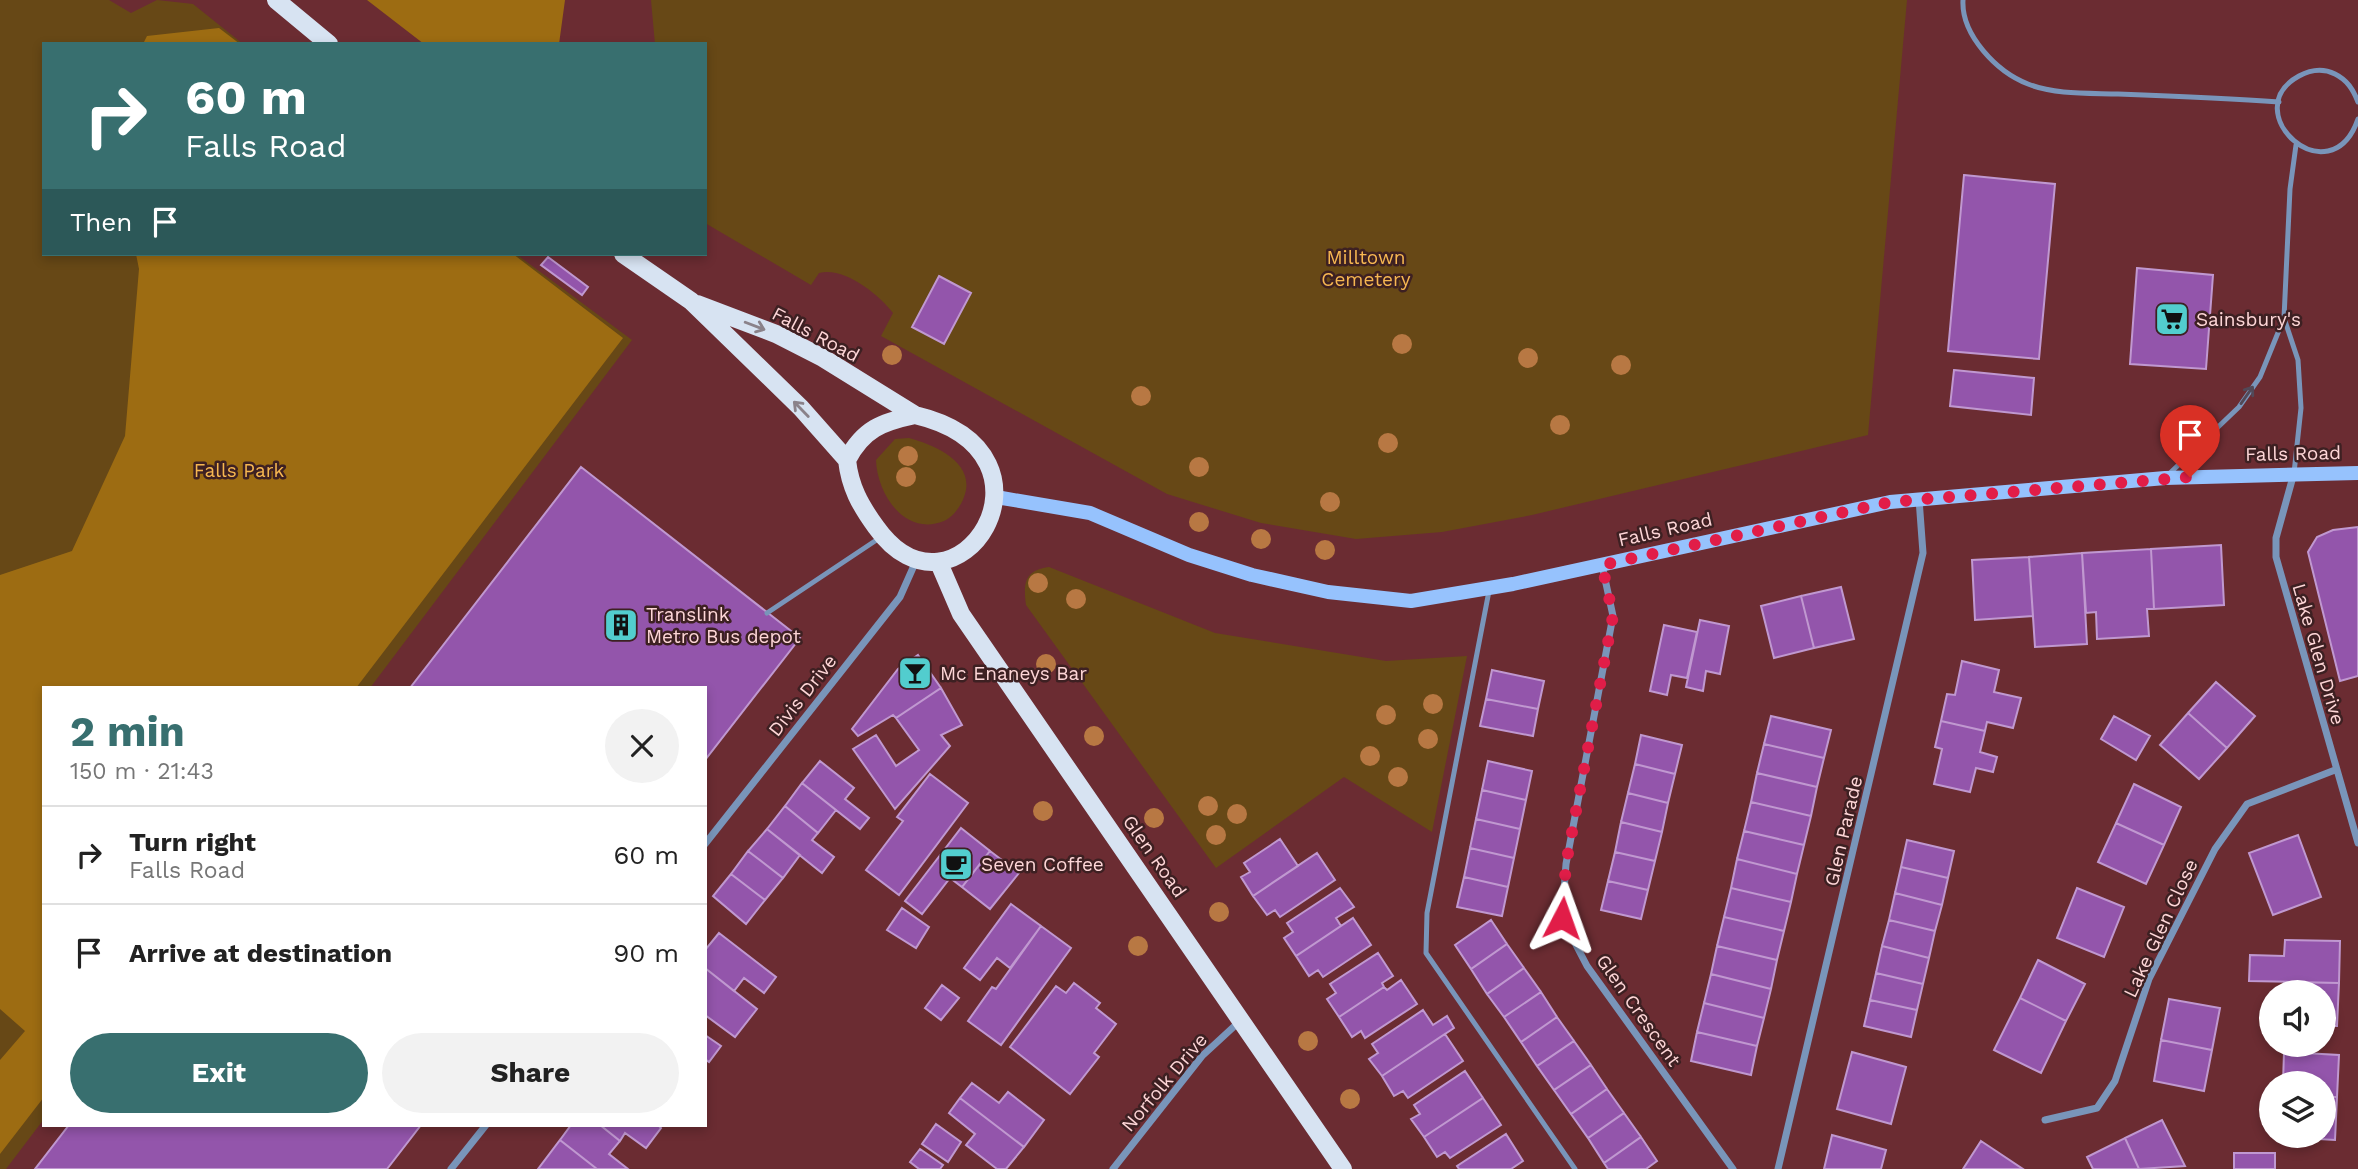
<!DOCTYPE html>
<html lang="en">
<head>
<meta charset="utf-8">
<style>
  :root { --surface:#fff; --page:#f2f2f2; --text:#222; --muted:#767676; --line:#e0e0e0; --accent:#386f6f }
  body { margin:0; font-family:"Work Sans",sans-serif; background:var(--page); color:var(--text); height:100vh; display:flex; flex-direction:column; font-size:26px; white-space:nowrap }
  * { box-sizing:border-box; margin:0 }
  p { font-size:23px; color:var(--muted) }
  .icon { flex:none; width:38px; height:38px; fill:none; stroke:currentColor; stroke-width:2; stroke-linecap:round; stroke-linejoin:round }
  .map { position:relative; flex:1; overflow:hidden }
  .details { position:absolute; left:42px; top:686px; width:665px; height:441px; display:flex; flex-direction:column; background:var(--surface); border-radius:0px; box-shadow:0 4px 10px #0003 }
  .details>* { flex:none }
  .hud { position:absolute; left:42px; top:42px; width:665px; height:214px; border-radius:0px; box-shadow:0 4px 10px #0003; background:#386f6f; color:#fff; overflow:hidden }
  .fabs { position:absolute; left:2259px; top:980px; display:grid; gap:14px }
  .fabs a { display:grid; place-items:center; width:77px; height:77px; border-radius:50%; background:var(--surface); box-shadow:0 4px 10px #0003; font-size:35px }
  .pin { position:absolute; display:grid; place-items:center; width:60px; height:60px; color:#fff; margin:-72px -30px; border-radius:50% 50% 50% 0; rotate:-45deg; box-shadow:0 0 7px #0007 }
  .pin .icon { rotate:45deg }
  .me { position:absolute; width:77px; margin:-38px; rotate:4deg; stroke-linejoin:round; filter:drop-shadow(0 0 5px #0008) }
  .turn { display:flex; align-items:center; gap:24px; height:147px; padding:0 28px; font-size:32px }
  .turn .icon { width:91px; height:91px; stroke-width:2.5 }
  .turn b { display:block; font-size:49px; line-height:60px }
  .then { display:flex; align-items:center; height:66px; padding:0 28px; background:#0003; gap:14px; font-size:26px }
  .round { display:grid; place-items:center; flex:none; width:74px; height:74px; border-radius:37px; background:var(--page) }
  .headline { display:flex; align-items:center; justify-content:space-between; height:119px; padding:0 28px }
  h1 { font-size:42px; font-weight:700; line-height:52px; color:var(--accent) }
  .action { display:flex; gap:14px; margin-top:auto; padding:14px 28px }
  .action a { flex:1; height:80px; border-radius:42px; background:var(--accent); color:#fff; font-size:28px; font-weight:700; line-height:80px; text-align:center }
  .action a+a { background:var(--page); color:var(--text) }
  ul { padding:0; list-style:none }
  li { display:flex; align-items:center; gap:21px; height:98px; padding:0 28px; border-top:2px solid var(--line) }
  li div { flex:1 }
  li b { display:block; font-size:26px }
  li em { font-style:normal }
  .map>svg:first-child { display:block }
  .green { fill:#674816 }
  .forest { fill:#9d6c12 }
  .building { fill:#9355ab; stroke:#c098d0; stroke-width:2 }
  .lines { fill:none; stroke-linecap:round; stroke-linejoin:round }
  .service { stroke:#7995ba; stroke-width:5 }
  .minor { stroke:#7995ba; stroke-width:7 }
  .secondary { stroke:#96c2fd; stroke-width:14 }
  .primary { stroke:#d7e3f2; stroke-width:18 }
  .tree { fill:#b87843 }
  .oneway { stroke:#8a828a }
  .oneway2 { stroke:#524957 }
  .route { stroke:#e11d48; stroke-width:12; stroke-dasharray:0 21.6 }
  .labels { text-anchor:middle; stroke-width:5; stroke-linejoin:round; paint-order:stroke }
  .park-label { font-size:19px; fill:#f7b751; stroke:#3d2022 }
  .poi-label { font-size:19px; fill:#fed6d7; stroke:#3d2022; text-anchor:start }
  .street-label { font-size:19px; fill:#fed6d7; stroke:#3d2022 }
</style>
</head>
<body>
<div class="map">
<svg width="2358" height="1169" viewBox="0 0 2358 1169">
  <rect width="100%" height="100%" fill="#6b2c32"/>
  <path class="green" d="M0,0h109l22,13 26,-13 36,4 50,40h-199v210h472l116,86 -262,348h-326v431l-38,50h-6z
    M651,0h1256l-39,435 -336,80 -90,17 -86,7 -95,-16 -94,-29 -286,-158 12,-23c-14,-19 -50,-47 -74,-40l-8,12 -106,-62v-179h-50z
    M909,438c26,7 68,25 55,59 -3,9 -11,20 -20,24 -40,16 -67,-28 -68,-61l19,-21z
    M1049,567l166,66 171,28 81,-5 -35,176 -88,-55 -128,91 -190,-263c-3,-22 -1,-35 23,-38z"/>
  <path class="forest" d="M367,0h198l-6,44h-135z
    M219,28l21,16h-97l4,-8z
    M136,254h377l110,84 -267,350h-312v409l-44,57v-94l25,-29 -25,-22v-434l72,-24 53,-115 14,-167z"/>
  <path class="building" d="M1964,175l91,9 -16,175 -91,-8z
    M548,257l40,30 -6,8 -41,-30z
    M2137,268l76,7 -7,94 -76,-5z
    M939,276l32,17 -27,51 -32,-17z
    M1954,370l80,8 -3,37 -81,-9z
    M581,467l219,171 -95,122v-72h-295z
    M2358,527v149l-18,5 -32,-129 9,-15 16,-7z
    M2221,545l3,60 -70,4 -3,-60z
    M2151,549l3,60h-7l2,27 -52,3 -1,-27 -10,1 -4,-60z
    M2082,553l5,91 -52,3 -6,-90z
    M2029,557l4,59 -58,4 -3,-60z
    M1841,587l13,52 -40,9 -13,-52z
    M1801,596l13,52 -40,10 -13,-52z
    M1700,620l29,6 -9,48 -14,-3 -3,20 -17,-4z
    M1664,625l33,7 -10,46 -16,-3 -4,20 -17,-4z
    M918,655l23,33 -45,30 -3,-3 -35,21 -6,-7 46,-60z
    M1962,661l37,9 -5,22 27,6 -8,30 -26,-6 -2,9 -44,-10 6,-27 8,1z
    M1492,670l52,11 -6,28 -52,-10z
    M2216,682l39,34 -28,32 -39,-35z
    M941,688l21,37 -21,10 9,11 -55,63 -42,-60 23,-14 20,31 23,-16 -23,-32z
    M1486,699l52,10 -5,27 -53,-10z
    M2188,713l39,35 -28,31 -39,-34z
    M1771,716l60,14 -7,28 -60,-14z
    M2114,716l36,20 -14,24 -35,-21z
    M1941,721l44,10 -5,21 17,5 -4,15 -17,-4 -6,24 -36,-8 8,-35 -7,-2z
    M1641,735l41,10 -7,29 -40,-10z
    M1764,744l60,14 -7,29 -60,-14z
    M820,761l34,27 -9,11 24,19 -9,11 -58,-46z
    M1488,761l44,10 -6,29 -44,-10z
    M1635,764l40,10 -7,29 -40,-10z
    M1757,773l60,14 -6,29 -60,-14z
    M930,774l38,29 -69,92 -33,-25 37,-49 -6,-4z
    M802,783l34,27 -18,23 -33,-27z
    M2134,784l47,23 -17,38 -48,-22z
    M1482,790l44,10 -6,29 -44,-10z
    M1628,793l40,10 -6,29 -41,-10z
    M1751,802l60,14 -7,29 -60,-14z
    M785,806l33,27 -6,7 22,17 -12,16 -55,-44z
    M1476,819l44,10 -6,29 -44,-10z
    M1621,822l41,10 -7,29 -40,-9z
    M2116,823l48,22 -18,39 -48,-22z
    M961,828l29,23 -28,36 -12,-9 -28,36 -17,-13z
    M767,829l33,26 -17,23 -35,-27z
    M1744,831l60,14 -7,29 -60,-15z
    M2298,835l23,62 -48,18 -24,-62z
    M1280,839l18,27 -45,30 -12,-19 9,-5 -6,-9z
    M1907,840l47,11 -6,27 -47,-11z
    M1470,848l44,10 -6,29 -44,-10z
    M748,851l35,27 -18,22 -34,-26z
    M990,851l29,22 -29,36 -28,-22z
    M1615,852l40,9 -7,29 -40,-9z
    M1317,853l18,27 -55,37 -5,-7 -8,5 -14,-19z
    M1737,859l60,15 -6,28 -60,-14z
    M1901,867l47,11 -6,27 -47,-12z
    M731,874l34,26 -19,24 -33,-28z
    M1464,877l44,10 -6,29 -45,-9z
    M1608,881l40,9 -7,29 -40,-9z
    M1340,888l14,19 -18,11 5,8 -45,30 -12,-18 9,-6 -6,-9z
    M1731,888l60,14 -7,29 -60,-14z
    M2077,888l47,19 -20,50 -47,-19z
    M1895,893l47,12 -7,26 -46,-11z
    M1011,904l30,22 -31,42 -13,-10 -17,22 -16,-12z
    M902,908l27,19 -13,21 -29,-18z
    M1724,917l60,14 -7,29 -60,-14z
    M1353,918l18,27 -48,32 -5,-7 -9,6 -13,-20z
    M1491,920l16,24 -36,25 -16,-24z
    M1889,920l46,11 -6,27 -47,-12z
    M1041,926l30,22 -70,97 -33,-24 24,-34 4,2z
    M719,933l57,44 -12,16 -20,-15 -10,13 -29,-23v-18z
    M2285,940l55,1 -1,42 -90,-2 1,-26 34,1z
    M1507,944l17,24 -37,26 -16,-25z
    M1717,946l60,14 -6,29 -60,-15z
    M1882,946l47,12 -6,26 -47,-11z
    M1378,953l15,23 -11,7 2,4 -45,30 -12,-18 9,-6 -6,-9z
    M2038,960l47,24 -19,37 -46,-23z
    M705,968l52,41 -22,28 -30,-22z
    M1524,968l17,24 -37,25 -17,-23z
    M1876,973l47,11 -6,26 -47,-10z
    M1711,974l60,15 -7,29 -60,-15z
    M1401,980l16,24 -52,34 -4,-7 -9,6 -13,-20 45,-30 3,3z
    M2284,982l55,1 -2,43h-13v-34h-40z
    M1074,983l26,20 -4,5 20,16 -22,29 5,4 -29,37 -60,-47 46,-61 10,7z
    M942,985l17,13 -18,22 -16,-12z
    M1541,992l16,25 -36,25 -17,-25z
    M2020,998l46,23 -25,52 -47,-23z
    M2169,999l51,9 -8,42 -51,-10z
    M1870,1000l47,10 -6,27 -47,-11z
    M1704,1003l60,15 -7,28 -60,-14z
    M1423,1010l10,15 14,-9 7,12 -72,48 -13,-17 9,-6 -6,-9z
    M1557,1017l17,24 -37,25 -16,-24z
    M1697,1032l60,14 -6,29 -60,-14z
    M1445,1034l18,27 -55,37 -5,-7 -9,5 -12,-20z
    M705,1035l16,11 -12,16 -4,-3z
    M2161,1040l51,10 -8,41 -50,-10z
    M1574,1041l17,24 -37,25 -17,-24z
    M1852,1052l54,15 -15,57 -54,-15z
    M2284,1052l55,3 -2,42h-13v-14h-41z
    M1591,1065l16,24 -36,25 -17,-24z
    M1465,1071l18,27 -59,39 -13,-18 9,-5 -6,-9z
    M972,1083l27,20 9,-11 36,28 -20,27 -64,-49z
    M1607,1089l17,24 -36,25 -17,-24z
    M2324,1097h13l-2,43 -55,-3 44,-1z
    M960,1098l64,49 -18,22h-9l-31,-24 9,-11 -26,-21z
    M1483,1098l18,27 -51,33 -5,-6 -8,5 -13,-20z
    M1624,1113l17,24 -37,26 -16,-25z
    M2162,1120l23,46 -46,3 -14,-31z
    M936,1124l25,18 -13,20 -26,-18z
    M69,1125h352l-34,44h-352z
    M571,1125h29l20,16 -11,13 19,15h-31l-37,-29z
    M600,1125h58l3,3 -15,20 -21,-15 -5,8z
    M1506,1134l17,27 -12,8h-52l-2,-3z
    M1832,1135l54,15 -5,19h-57z
    M1641,1137l16,24 -11,8h-38l-4,-6z
    M2125,1138l14,31h-46l-6,-12z
    M560,1140l37,29h-59z
    M1981,1141l42,28h-60z
    M920,1149l23,16 -3,4h-21l-9,-7z
    M2234,1153h41v16h-41z"/>
  <g class="lines">
    <path class="service" d="M1963,0c-2,35 34,72 65,84 27,11 62,9 90,10 54,2 107,4 161,8
      M2358,102c-5,-13 -11,-22 -23,-28 -12,-6 -25,-4 -36,2 -64,35 31,123 59,43
      M2284,318l14,42 3,48 -7,65
      M2169,474l70,-67 21,-30 24,-59 6,-129 6,-44
      M1489,591l-62,322 -1,40 149,216
      M767,613l114,-76"/>
    <path class="minor" d="M2294,473l-18,65v19l82,286
      M1602,565l11,51 -47,248 -4,54 25,48 146,203
      M705,844l195,-247 16,-36
      M2045,1120l52,-12 18,-27 34,-102 66,-130 32,-45 88,-34
      M451,1169l35,-44
      M1113,1169l89,-113 38,-35
      M1778,1169l145,-616 -4,-54"/>
    <path class="secondary" d="M996,497l94,16 99,42 63,20 76,17 83,9 102,-17 377,-82 275,-24 193,-5"/>
    <path class="primary" d="M276,0l53,44
      M623,254l68,47 110,107 46,52
      M697,304l79,30 47,24 92,57
      M915,415c161,38 40,223 -39,112 -16,-22 -26,-40 -29,-67 16,-31 35,-38 68,-45z
      M939,563l22,51 382,555"/>
  </g>
  <g class="tree">
    <circle cx="1402" cy="344" r="10"/>
    <circle cx="892" cy="355" r="10"/>
    <circle cx="1528" cy="358" r="10"/>
    <circle cx="1621" cy="365" r="10"/>
    <circle cx="1141" cy="396" r="10"/>
    <circle cx="1560" cy="425" r="10"/>
    <circle cx="1388" cy="443" r="10"/>
    <circle cx="908" cy="456" r="10"/>
    <circle cx="1199" cy="467" r="10"/>
    <circle cx="906" cy="477" r="10"/>
    <circle cx="1330" cy="502" r="10"/>
    <circle cx="1199" cy="522" r="10"/>
    <circle cx="1261" cy="539" r="10"/>
    <circle cx="1325" cy="550" r="10"/>
    <circle cx="1038" cy="583" r="10"/>
    <circle cx="1076" cy="599" r="10"/>
    <circle cx="1046" cy="664" r="10"/>
    <circle cx="1433" cy="704" r="10"/>
    <circle cx="1386" cy="715" r="10"/>
    <circle cx="1094" cy="736" r="10"/>
    <circle cx="1428" cy="739" r="10"/>
    <circle cx="1370" cy="756" r="10"/>
    <circle cx="1398" cy="777" r="10"/>
    <circle cx="1208" cy="806" r="10"/>
    <circle cx="1043" cy="811" r="10"/>
    <circle cx="1237" cy="814" r="10"/>
    <circle cx="1154" cy="818" r="10"/>
    <circle cx="1216" cy="835" r="10"/>
    <circle cx="1219" cy="912" r="10"/>
    <circle cx="1138" cy="946" r="10"/>
    <circle cx="1308" cy="1041" r="10"/>
    <circle cx="1350" cy="1099" r="10"/>
  </g>
  <defs><path id="oneway-shaft" d="M-6 0H5M1.5-3L5.5 0L1.5 3" fill="none" stroke-width="1.6" stroke-linecap="round" stroke-linejoin="round" transform="scale(1.75)"/></defs>
  <g class="oneway">
    <use href="#oneway-shaft" transform="translate(755 326) rotate(21)"/>
    <use href="#oneway-shaft" transform="translate(801 409) rotate(-134)"/>
  </g>
  <use class="oneway2" href="#oneway-shaft" transform="translate(2247 395) rotate(-55)"/>
  <g class="lines">
    <path class="route" d="M1562,918l4,-54 47,-248 -11,-51 288,-63 300,-25"/>
  </g>
  <defs>
    <g id="supermarket-square" transform="scale(1.75)"><rect x="-9" y="-9" width="18" height="18" rx="4" fill="#52cdce" stroke="#3d2022"/><path d="M-6-5.5h2.5l.6 2H6L4.5 2H-2.5L-4.4-4H-6ZM-1.5 3.2a1.3 1.3 0 1 0 .1 0ZM3 3.2a1.3 1.3 0 1 0 .1 0Z" fill="#111"/></g>
    <g id="building-square" transform="scale(1.75)"><rect x="-9" y="-9" width="18" height="18" rx="4" fill="#52cdce" stroke="#3d2022"/><path d="M-4-6H4V6H1V3H-1V6H-4ZM-2.5-4.3h1.7v1.8h-1.7ZM.8-4.3h1.7v1.8H.8ZM-2.5-1h1.7V.8h-1.7ZM.8-1h1.7V.8H.8Z" fill="#111"/></g>
    <g id="bar-square" transform="scale(1.75)"><rect x="-9" y="-9" width="18" height="18" rx="4" fill="#52cdce" stroke="#3d2022"/><path d="M-6-5H6L.8 .8V4.5H3.5V6h-7V4.5H-.8V.8Z" fill="#111"/></g>
    <g id="cafe-square" transform="scale(1.75)"><rect x="-9" y="-9" width="18" height="18" rx="4" fill="#52cdce" stroke="#3d2022"/><path d="M-5.5-4.5H6V0H3Q3 3.5 0 3.5H-2.5Q-5.5 3.5-5.5 0ZM3-3.2v2h1.7v-2ZM-6 4.5H4V6H-6Z" fill="#111"/></g>
  </defs>
  <g fill-rule="evenodd">
    <use href="#supermarket-square" x="2172" y="319"/>
    <use href="#building-square" x="621" y="625"/>
    <use href="#bar-square" x="915" y="673"/>
    <use href="#cafe-square" x="956" y="864"/>
  </g>
  <g class="labels">
    <g class="park-label">
      <text x="1366" y="264">Milltown<tspan x="1366" dy="22">Cemetery</tspan></text>
      <text x="239" y="477">Falls Park</text>
    </g>
    <g class="poi-label">
      <text x="2196" y="326">Sainsbury's</text>
      <text x="646" y="621">Translink<tspan x="646" dy="22">Metro Bus depot</tspan></text>
      <text x="940" y="680">Mc Enaneys Bar</text>
      <text x="981" y="871">Seven Coffee</text>
    </g>
    <g class="street-label">
      <text transform="translate(816 334) rotate(28)" y="7">Falls Road</text>
      <text transform="translate(2293 453) rotate(-1)" y="7">Falls Road</text>
      <text transform="translate(1665 529) rotate(-13)" y="7">Falls Road</text>
      <text transform="translate(2319 654) rotate(74)" y="7">Lake Glen Drive</text>
      <text transform="translate(802 695) rotate(-52)" y="7">Divis Drive</text>
      <text transform="translate(1843 831) rotate(-77)" y="7">Glen Parade</text>
      <text transform="translate(1155 856) rotate(55)" y="7">Glen Road</text>
      <text transform="translate(2160 928) rotate(-65)" y="7">Lake Glen Close</text>
      <text transform="translate(1639 1010) rotate(55)" y="7">Glen Crescent</text>
      <text transform="translate(1164 1082) rotate(-50)" y="7">Norfolk Drive</text>
    </g>
  </g>
</svg>
<div class="fabs">
<a><svg class="icon" aria-label="sound" viewBox="0 0 24 24"><path d="M4 9h4l5-4v14l-5-4H4zM17 9q2 3 0 6"/></svg></a>
<a><svg class="icon" aria-label="layers" viewBox="0 0 24 24"><path d="M12 4l9 5-9 5-9-5zM3 14l9 5 9-5"/></svg></a>
</div>
<div class="pin" style="left:2190px;top:477px;background:#d93025"><svg class="icon" aria-label="arrive" viewBox="0 0 24 24"><path d="M6 21V4h12l-3 4 3 4H6"/></svg></div>
<svg class="me" style="left:1562px;top:918px" viewBox="-20 -20 40 40"><path d="M0-17L14 15 0 8-14 15z" fill="#e11d48" stroke="#fff" stroke-width="4"/></svg>
<div class="hud">
<div class="turn"><svg class="icon" aria-label="right" viewBox="0 0 24 24"><path d="M7 20v-9h11M14 6l5 5-5 5"/></svg><div><b>60 m</b>Falls Road</div></div>
<div class="then">Then<svg class="icon" aria-label="arrive" viewBox="0 0 24 24"><path d="M6 21V4h12l-3 4 3 4H6"/></svg></div>
</div>
<section class="details">
<div class="headline"><div><h1>2 min</h1><p>150 m · 21:43</p></div><a class="round"><svg class="icon" aria-label="close" viewBox="0 0 24 24"><path d="M6 6l12 12M18 6L6 18"/></svg></a></div>
<ul>
<li><svg class="icon" aria-label="right" viewBox="0 0 24 24"><path d="M7 20v-9h11M14 6l5 5-5 5"/></svg><div><b>Turn right</b><p>Falls Road</p></div><em>60 m</em></li>
<li><svg class="icon" aria-label="arrive" viewBox="0 0 24 24"><path d="M6 21V4h12l-3 4 3 4H6"/></svg><div><b>Arrive at destination</b></div><em>90 m</em></li>
</ul>
<div class="action"><a>Exit</a><a>Share</a></div>
</section>
</div>
</body>
</html>
